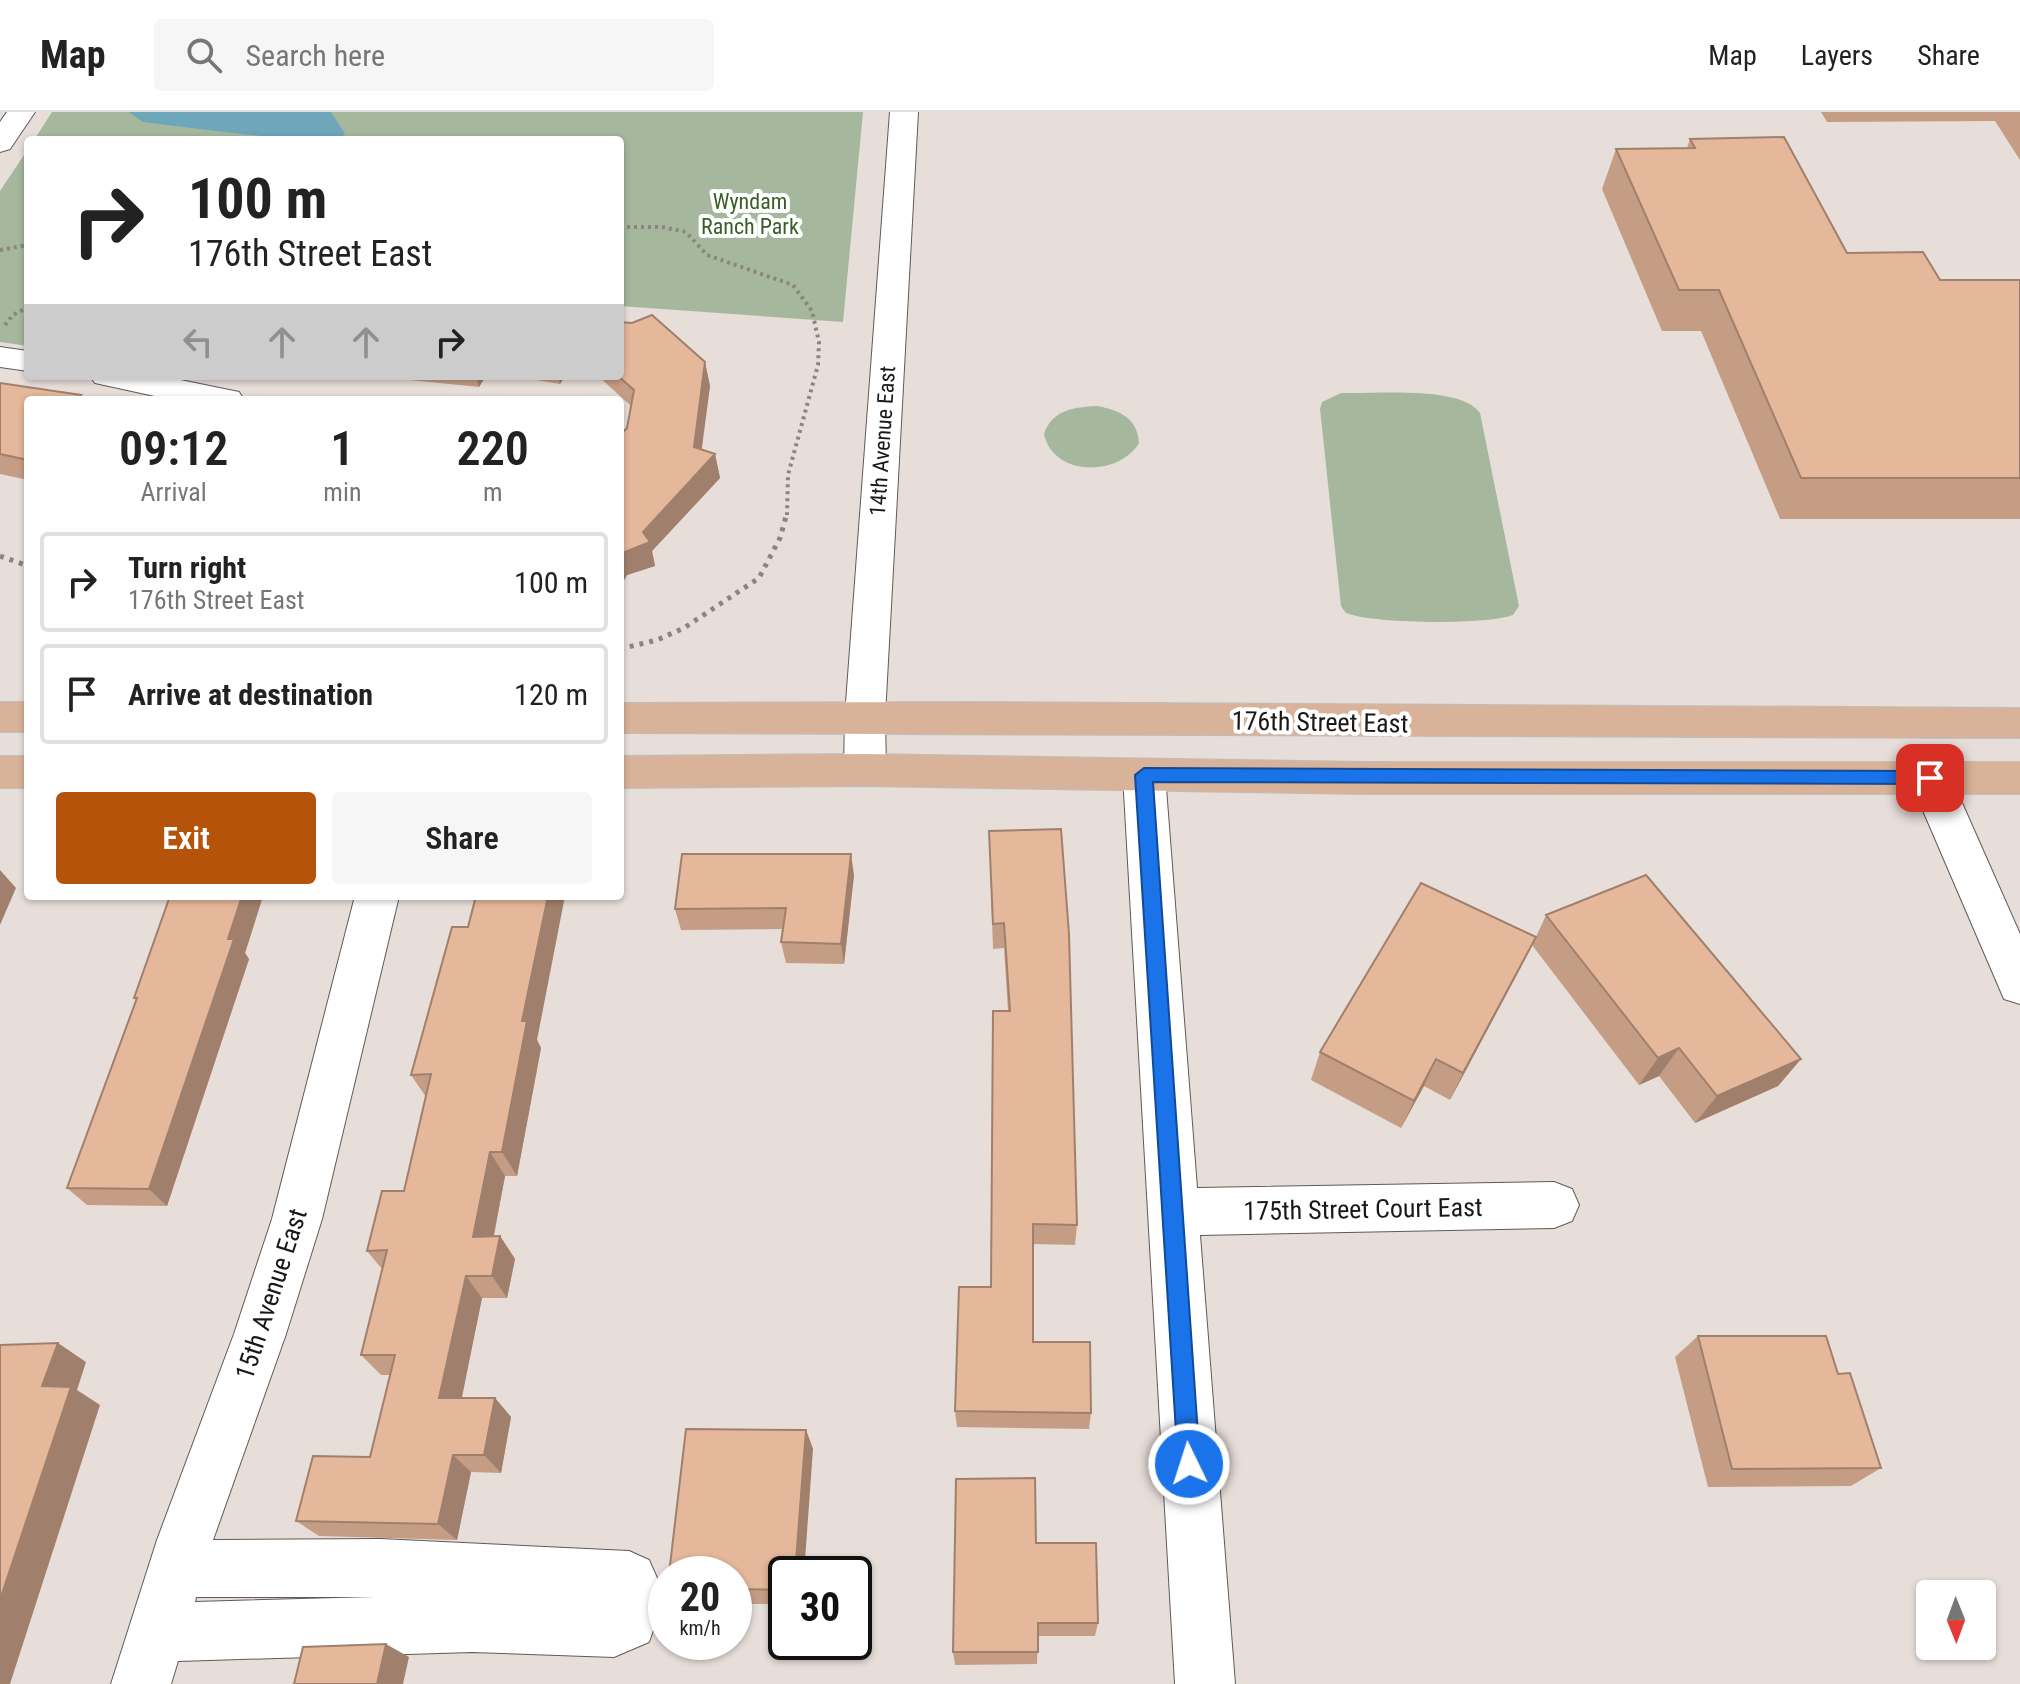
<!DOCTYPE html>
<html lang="en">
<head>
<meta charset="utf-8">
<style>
  :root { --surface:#fff; --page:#f6f6f6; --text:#222; --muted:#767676; --line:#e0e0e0; --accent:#b45309 }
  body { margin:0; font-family:"Roboto Condensed",sans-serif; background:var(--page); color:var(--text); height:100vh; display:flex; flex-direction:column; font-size:30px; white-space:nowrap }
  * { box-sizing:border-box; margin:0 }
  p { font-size:26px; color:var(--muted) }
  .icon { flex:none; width:44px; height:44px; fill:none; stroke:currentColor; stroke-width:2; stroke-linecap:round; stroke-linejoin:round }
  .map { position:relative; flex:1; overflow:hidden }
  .sheet { position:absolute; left:24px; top:284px; width:600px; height:504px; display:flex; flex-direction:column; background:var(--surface); border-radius:8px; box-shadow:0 2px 6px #0004 }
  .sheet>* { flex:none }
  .banner { position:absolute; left:24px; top:24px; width:600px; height:244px; border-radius:8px; box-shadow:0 2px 6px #0004; background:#fff; color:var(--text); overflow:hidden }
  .needle { width:52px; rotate:179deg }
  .tools { position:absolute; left:1916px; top:1468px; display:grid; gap:16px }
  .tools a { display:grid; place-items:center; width:80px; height:80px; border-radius:8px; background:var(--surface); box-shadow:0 2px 6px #0004; font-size:40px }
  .speed { position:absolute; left:648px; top:1444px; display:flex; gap:16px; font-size:40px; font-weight:700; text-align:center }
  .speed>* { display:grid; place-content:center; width:104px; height:104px; border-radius:50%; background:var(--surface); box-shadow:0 2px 6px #0004; line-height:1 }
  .speed small { font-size:20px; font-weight:400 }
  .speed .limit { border:4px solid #111; border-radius:12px; background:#fff; color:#111 }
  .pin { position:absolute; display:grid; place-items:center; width:68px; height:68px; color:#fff; margin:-34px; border-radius:16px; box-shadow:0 4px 12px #0006 }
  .me { position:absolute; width:88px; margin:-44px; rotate:356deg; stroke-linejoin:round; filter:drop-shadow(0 0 6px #0008) }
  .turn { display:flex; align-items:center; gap:28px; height:168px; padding:0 32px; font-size:36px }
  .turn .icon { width:104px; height:104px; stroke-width:2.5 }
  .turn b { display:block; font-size:56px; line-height:68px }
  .lanes { display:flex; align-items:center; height:76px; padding:0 32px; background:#0003; justify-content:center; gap:40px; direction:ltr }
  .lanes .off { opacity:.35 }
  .eta { display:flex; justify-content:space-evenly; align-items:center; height:136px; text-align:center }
  .eta b { font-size:48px; font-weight:600; line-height:56px }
  .button { display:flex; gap:16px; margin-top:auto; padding:16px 32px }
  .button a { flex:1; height:92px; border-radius:8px; background:var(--accent); color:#fff; font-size:32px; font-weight:600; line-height:92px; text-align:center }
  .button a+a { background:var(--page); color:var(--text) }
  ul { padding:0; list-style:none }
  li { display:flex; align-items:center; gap:24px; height:100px; margin:0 16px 12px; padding:0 16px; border:4px solid var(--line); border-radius:8px }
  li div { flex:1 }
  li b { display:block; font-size:30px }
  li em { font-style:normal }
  header { display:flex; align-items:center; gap:48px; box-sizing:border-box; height:112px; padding:0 40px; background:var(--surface); border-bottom:2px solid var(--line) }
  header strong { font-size:38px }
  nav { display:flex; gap:44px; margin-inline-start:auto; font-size:28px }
  .search { width:560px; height:72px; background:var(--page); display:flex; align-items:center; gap:20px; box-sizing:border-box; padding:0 28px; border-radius:8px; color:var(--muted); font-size:30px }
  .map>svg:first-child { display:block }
  .green { fill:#a5b89e }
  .water { fill:#6ea6ba }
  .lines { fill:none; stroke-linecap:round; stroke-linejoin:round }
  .minor-casing { stroke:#615a56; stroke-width:2 }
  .major-casing { stroke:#bfbebe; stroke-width:2 }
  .path-far1 { stroke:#8b8482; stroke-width:4; stroke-dasharray:3 4; stroke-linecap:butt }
  .path { stroke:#8b8482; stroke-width:5; stroke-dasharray:4 6; stroke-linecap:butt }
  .minor { fill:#fff; fill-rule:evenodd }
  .major { fill:#d9b399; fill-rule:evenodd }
  .wall { fill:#c59d85 }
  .shaded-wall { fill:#a0806c }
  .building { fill:#e5b79b; stroke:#a0806c; stroke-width:2 }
  .route { fill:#1a73e8; stroke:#114b97; stroke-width:2 }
  .labels { text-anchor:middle; stroke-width:8; stroke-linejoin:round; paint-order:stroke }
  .far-park-label { font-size:22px; fill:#385e25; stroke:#fff }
  .far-street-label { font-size:22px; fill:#1a1716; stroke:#fff }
  .street-label { font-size:26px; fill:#1a1716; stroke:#fff }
</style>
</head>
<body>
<header>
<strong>Map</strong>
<div class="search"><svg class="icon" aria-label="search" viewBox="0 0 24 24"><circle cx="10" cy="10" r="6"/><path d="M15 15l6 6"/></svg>Search here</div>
<nav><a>Map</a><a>Layers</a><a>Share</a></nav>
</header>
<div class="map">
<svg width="2020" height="1572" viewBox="0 0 2020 1572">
  <rect width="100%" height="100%" fill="#e7deda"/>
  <path class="green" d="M52,0h811l-20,210 -223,-16v-166h-586z
    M28,37v197l-28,-4v-151z
    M1341,281c33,1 121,-8 139,20l39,193 -6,9c-26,10 -140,9 -167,-2l-5,-7 -21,-197 2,-7z
    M1097,294c22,4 41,12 42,37 -20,34 -86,34 -95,-9 8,-24 30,-27 53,-28z"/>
  <path class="water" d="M129,0h202l14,22c-12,15 -174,-9 -202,-12z"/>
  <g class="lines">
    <g class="minor-casing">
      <path id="minor" d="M7,0h28l-25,37 -10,3v-30z
        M890,0h28l-33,604 1,54 -6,11 -15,5 -15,-5 -6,-11 1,-54z
        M0,235l28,4v20l-28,-4z
        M90,264h71l78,16 5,8h-71l-78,-17z
        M1144,647l15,5 6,11 32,413 357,-6 18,7 7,16 -7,16 -18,7 -354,7 35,449h-60l-52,-909 6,-11z
        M1930,650l15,5 6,11 69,156v70l-16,-5 -95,-221 6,-11z
        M355,784h44l-77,323 -36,115 -73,206 167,-1 249,12 20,9 16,36 -16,46 -35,15 -142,-5 -294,9 -7,23h-60l46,-144 77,-206 38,-115zM196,1485h179l-180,5z"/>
    </g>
    <g class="major-casing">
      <path id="major" d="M0,590h28v30h-28z
        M970,590l1050,6v30l-1400,-5v-30z
        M865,642l500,8h655v32h-655l-500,-8 -245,2v-32z
        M0,644h28v32h-28z"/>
    </g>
    <path class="path-far1" d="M620,115h42l24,5 21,23 86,30 19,26 7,31 -1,23 -30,110 -1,40
      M0,138l28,-5
      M5,213l8,-10 15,-8"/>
    <path class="path" d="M0,444l28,10
      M620,537l37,-9 27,-12 75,-50 21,-40 7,-25"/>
    <use href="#minor" class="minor"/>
    <use href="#major" class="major"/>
  </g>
  <path class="wall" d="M1821,0h199v48l-25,-39 -168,1z
    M1690,27l157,114 93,27h80v239h-240l-79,-188h-39l-60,-142 14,-40 71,-1z
    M705,250l5,24 -9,64 14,4 5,24 -68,73 3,15 -28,9 -7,12v-152l7,-7 4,-22 -33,-30h22z
    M371,264h115l-7,11z
    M512,264h53l-5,8z
    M0,271l81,12 3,5h-56v80l-28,-6z
    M989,719l88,394 -2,20 -42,-1v98l58,71 -2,16 -132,-2 -2,-16 36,-124 17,-276 -4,-63 -11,1z
    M854,763l-10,89 -58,-1 -5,-21 2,-13 -102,1 -6,-21z
    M263,784l-18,57 4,6 -82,247 -80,-1 -20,-17 69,-187 -2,-3z
    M1546,803l255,144 -23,27 -83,37 -36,-47 -20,9 -107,-140 -82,155 -26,-14 -23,42 -90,-48 9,-28 216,-115z
    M537,928l4,8 -24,128h-12l-11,60h6l15,23 -8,39h-25l-21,100h34l16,19 -10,56 -30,-1 -14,68 -138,-4 -23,-15 74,-64 20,-82h-9l-20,-20 21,-86 -15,-18 37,-60 22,-94 -15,-22z
    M1698,1224l140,38 43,94 -30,18 -143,1 -33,-130z
    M806,1318l7,19 -27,125v30h-52v-30z
    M1036,1431l62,80 -3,13h-57l-1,28 -82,1 -2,-13z"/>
  <path class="shaded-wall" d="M705,250l5,24 -11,84 -5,-23z
    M476,264h10l-7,11z
    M558,264h7l-5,8z
    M715,342l5,24 -68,73 3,15 -28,9 -7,12v-33l23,-22z
    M851,742l3,21 -10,89 -3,-20z
    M0,758l16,18 -16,37z
    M242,784h21l-18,57 4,6 -82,247 -18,-17z
    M548,784h17l-28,144 4,8 -24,128 -15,-24 20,-131z
    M1536,825l-15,30 -71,133 13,-27z
    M1679,936l-20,28 -20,9 19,-27z
    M1436,947l-12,27 -23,42 13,-27z
    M1801,947l-23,27 -83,37 22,-27z
    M490,1040l15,24 -16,83 -16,-22z
    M500,1124l15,23 -8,39 -15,-22z
    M466,1164l16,22 -24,119 -19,-19z
    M58,1231l28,19 -9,28 23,15 -90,279h-10v-84l42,-214z
    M495,1286l16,19 -10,56 -17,-18z
    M806,1318l7,19 -9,125h-9z
    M453,1343l18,17 -14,68 -19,-16z
    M386,1532l23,13 -6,27h-26z"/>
  <path class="building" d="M1784,25l63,116 76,-1 17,28h80v198h-219l-82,-188h-40l-63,-141 79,-1 -5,-9z
    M652,203l53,47 -11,85 21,7 -72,78 7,10 -30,12v-119l7,-7 7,-38 -16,-14h2v-54l12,1z
    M0,271l81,12 -4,4 6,1h-55v60l-28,-6z
    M1061,717l8,105 8,291 -44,-1v118h57l1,71 -136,-2 4,-124h32l2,-276h17l-6,-88 -11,1 -4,-93z
    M682,742h169l-10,90 -60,-2 5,-34 -111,1z
    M1646,763l155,184 -84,37 -38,-48 -21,10 -112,-143z
    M1421,771l115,54 -73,136 -27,-14 -22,42 -94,-49z
    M170,784h72l-14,43h6l-85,250 -82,-1 70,-190h-3z
    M476,784h72l-26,125h5l-25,131h-12l-17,85 27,-1 -8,40h-26l-27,122h56l-11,57h-31l-15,69 -142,-3 17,-65 57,1 25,-102h-34l26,-105 -20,1 15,-60h22l27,-117 -20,1 41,-148h16z
    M1698,1224h128l12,38 12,-1 31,95 -149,1z
    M58,1231l-16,43 29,1 -71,213v-255z
    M686,1317l120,1 -11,144h-9v16l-52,-1v-15h-65z
    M1035,1366l1,65h60l2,80h-60v29h-85l3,-173z
    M386,1532l-9,40h-83l9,-37z"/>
  <path class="route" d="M1144,656l786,3 8,7 -8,6 -777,-2 47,682 -3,8 -8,3 -8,-3 -3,-8 -43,-689z"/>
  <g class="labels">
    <g class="far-park-label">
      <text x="750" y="97">Wyndam<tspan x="750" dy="25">Ranch Park</tspan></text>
    </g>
    <g class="far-street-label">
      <text transform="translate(882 329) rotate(-86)" y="8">14th Avenue East</text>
    </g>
    <g class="street-label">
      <text transform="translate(1320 610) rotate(1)" y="9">176th Street East</text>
      <text transform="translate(1363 1097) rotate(-1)" y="9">175th Street Court East</text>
      <text transform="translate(271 1182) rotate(-72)" y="9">15th Avenue East</text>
    </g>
  </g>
</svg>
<div class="tools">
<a><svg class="needle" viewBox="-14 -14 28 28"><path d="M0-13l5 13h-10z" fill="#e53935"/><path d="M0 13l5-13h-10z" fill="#767676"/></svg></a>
</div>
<div class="speed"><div>20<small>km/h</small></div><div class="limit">30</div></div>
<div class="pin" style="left:1930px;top:666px;background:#d93025"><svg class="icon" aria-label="arrive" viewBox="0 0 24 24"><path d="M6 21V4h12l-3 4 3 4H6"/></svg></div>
<svg class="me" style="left:1189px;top:1352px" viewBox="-20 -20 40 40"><circle r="17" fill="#1a73e8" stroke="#fff" stroke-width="3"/><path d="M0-11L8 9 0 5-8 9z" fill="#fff"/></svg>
<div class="banner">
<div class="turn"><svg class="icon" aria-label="right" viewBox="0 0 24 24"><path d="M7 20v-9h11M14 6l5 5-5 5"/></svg><div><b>100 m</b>176th Street East</div></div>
<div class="lanes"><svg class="icon off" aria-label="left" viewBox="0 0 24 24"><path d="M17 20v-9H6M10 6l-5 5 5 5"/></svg><svg class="icon off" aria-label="ahead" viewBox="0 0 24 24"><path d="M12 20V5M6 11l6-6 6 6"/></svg><svg class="icon off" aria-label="ahead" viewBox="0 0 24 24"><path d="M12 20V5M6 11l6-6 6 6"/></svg><svg class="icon" aria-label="right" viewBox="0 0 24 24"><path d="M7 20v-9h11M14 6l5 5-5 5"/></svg></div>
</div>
<section class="sheet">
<div class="eta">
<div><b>09:12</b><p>Arrival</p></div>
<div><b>1</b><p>min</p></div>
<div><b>220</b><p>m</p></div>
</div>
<ul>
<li><svg class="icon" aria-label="right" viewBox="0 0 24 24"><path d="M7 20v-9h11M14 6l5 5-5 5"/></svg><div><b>Turn right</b><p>176th Street East</p></div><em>100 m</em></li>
<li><svg class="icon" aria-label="arrive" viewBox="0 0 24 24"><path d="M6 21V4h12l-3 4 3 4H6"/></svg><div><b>Arrive at destination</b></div><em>120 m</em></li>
</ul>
<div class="button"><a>Exit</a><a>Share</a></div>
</section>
</div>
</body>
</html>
